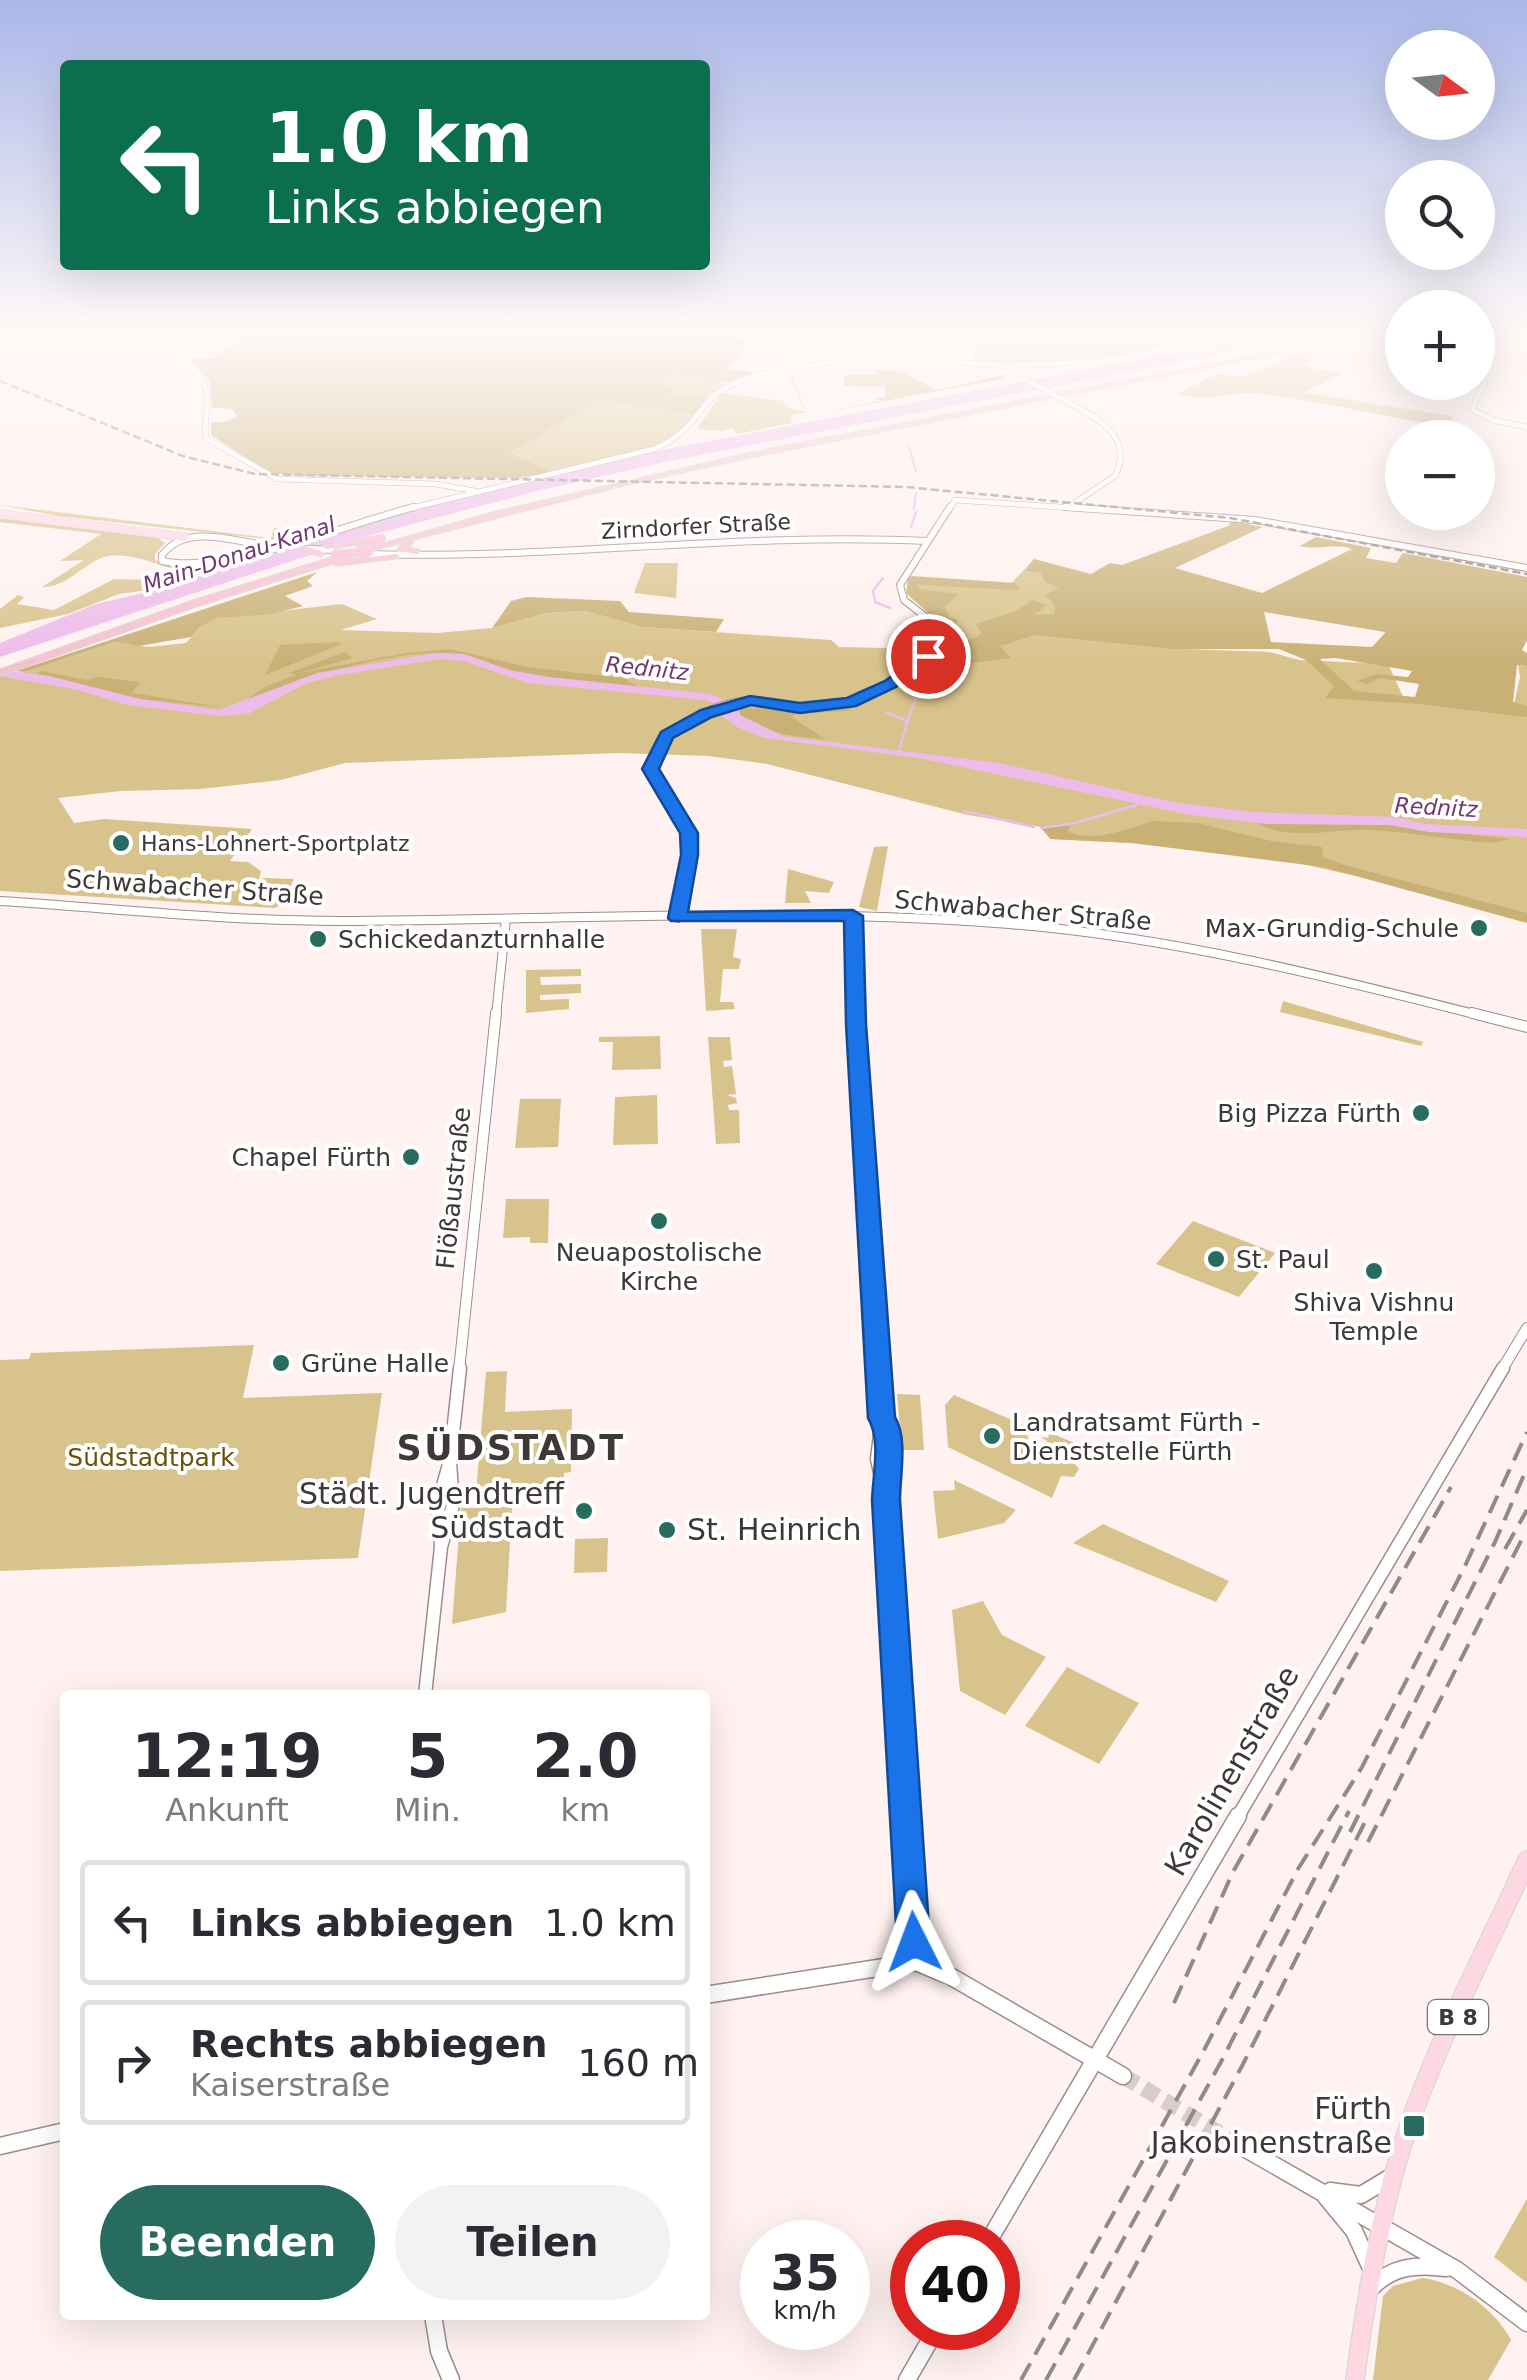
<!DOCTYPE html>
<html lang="de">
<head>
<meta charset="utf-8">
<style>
  :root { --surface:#fff; --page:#f2f2f3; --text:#2b2b33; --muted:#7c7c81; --line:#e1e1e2; --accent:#276c5f }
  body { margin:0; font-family:"DejaVu Sans",sans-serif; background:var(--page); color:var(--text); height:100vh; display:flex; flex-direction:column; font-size:38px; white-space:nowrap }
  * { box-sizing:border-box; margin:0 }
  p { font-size:32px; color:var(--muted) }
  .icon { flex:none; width:55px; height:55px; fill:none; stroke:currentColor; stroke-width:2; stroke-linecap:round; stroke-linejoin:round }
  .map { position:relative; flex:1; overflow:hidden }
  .drawer { position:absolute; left:60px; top:1690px; width:650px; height:630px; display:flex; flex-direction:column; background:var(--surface); border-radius:10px; box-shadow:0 10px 40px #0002 }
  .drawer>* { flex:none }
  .hud { position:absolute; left:60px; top:60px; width:650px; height:210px; border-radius:10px; box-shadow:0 10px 40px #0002; background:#0b6e4f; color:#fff; overflow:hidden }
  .needle { width:65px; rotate:105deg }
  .buttons { position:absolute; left:1385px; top:30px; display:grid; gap:20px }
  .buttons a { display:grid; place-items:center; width:110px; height:110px; border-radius:50%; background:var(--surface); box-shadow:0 10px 40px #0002; font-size:50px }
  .speed { position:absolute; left:740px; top:2220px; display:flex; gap:20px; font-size:50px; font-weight:700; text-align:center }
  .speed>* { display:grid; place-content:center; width:130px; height:130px; border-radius:50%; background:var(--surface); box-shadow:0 10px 40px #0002; line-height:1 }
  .speed small { font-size:25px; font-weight:400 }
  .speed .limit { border:15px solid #d22; background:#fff; color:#111 }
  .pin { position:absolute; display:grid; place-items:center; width:85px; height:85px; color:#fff; margin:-42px; border:5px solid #fff; border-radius:50%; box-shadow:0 2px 10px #0007 }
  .me { position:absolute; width:110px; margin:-55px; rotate:357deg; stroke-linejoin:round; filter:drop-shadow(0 0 8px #0008) }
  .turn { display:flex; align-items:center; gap:35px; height:210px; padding:0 40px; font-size:45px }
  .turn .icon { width:130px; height:130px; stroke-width:2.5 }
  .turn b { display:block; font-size:70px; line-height:85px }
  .eta { display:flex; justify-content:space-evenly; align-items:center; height:170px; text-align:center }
  .eta b { font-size:60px; font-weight:800; line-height:70px }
  .action { display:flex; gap:20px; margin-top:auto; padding:20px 40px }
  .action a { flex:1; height:115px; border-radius:60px; background:var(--accent); color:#fff; font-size:40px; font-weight:800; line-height:115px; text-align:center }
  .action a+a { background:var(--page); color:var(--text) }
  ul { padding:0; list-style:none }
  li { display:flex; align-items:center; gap:30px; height:125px; margin:0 20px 15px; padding:0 20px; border:5px solid var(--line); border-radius:10px }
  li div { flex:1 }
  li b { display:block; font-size:38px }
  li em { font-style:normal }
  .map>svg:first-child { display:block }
  .green { fill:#d9c38c }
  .forest { fill:#c9b176; fill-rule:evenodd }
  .water { fill:#edbcea }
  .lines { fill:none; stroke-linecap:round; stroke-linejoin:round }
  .stream { stroke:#edbcea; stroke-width:2.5 }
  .secondary-tunnel { stroke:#d8cdcb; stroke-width:16; stroke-dasharray:16 8; stroke-linecap:butt }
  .secondary-far5-casing { stroke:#9c8d8b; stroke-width:6 }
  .secondary-far4-casing { stroke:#9c8d8b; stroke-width:8 }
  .secondary-far3-casing { stroke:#9c8d8b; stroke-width:10 }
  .secondary-far2-casing { stroke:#9c8d8b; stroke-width:12 }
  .secondary-far1-casing { stroke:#9c8d8b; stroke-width:15 }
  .secondary-casing { stroke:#9c8d8b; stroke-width:19 }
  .primary-far1-casing { stroke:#d5d3d3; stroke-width:9 }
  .primary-casing { stroke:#d5d3d3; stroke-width:20 }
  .highway-casing { stroke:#d5d3d3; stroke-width:3 }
  .secondary-far5 { stroke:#fff; stroke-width:5 }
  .secondary-far4 { stroke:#fff; stroke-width:6 }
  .secondary-far3 { stroke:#fff; stroke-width:8 }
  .secondary-far2 { stroke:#fff; stroke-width:10 }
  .secondary-far1 { stroke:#fff; stroke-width:12 }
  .secondary { stroke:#fff; stroke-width:16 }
  .primary-far1 { stroke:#fdd8e3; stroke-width:8 }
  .primary { stroke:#fdd8e3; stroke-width:18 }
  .highway { fill:#fbbed1; fill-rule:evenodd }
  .rail-far1 { stroke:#938988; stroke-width:2.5; stroke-dasharray:8 4; stroke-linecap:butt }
  .rail { stroke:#938988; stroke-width:4; stroke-dasharray:19 10; stroke-linecap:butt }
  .secondary-bridge-casing { stroke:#9c8d8b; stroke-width:6; stroke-linecap:butt }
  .highway-bridge-casing { stroke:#d5d3d3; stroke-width:9; stroke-linecap:butt }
  .secondary-bridge { stroke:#fff; stroke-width:5 }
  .highway-bridge { stroke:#fbbed1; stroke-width:8 }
  .route { fill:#1a73e8; stroke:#114b97; stroke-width:2.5 }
  .poi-dot { fill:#276c5f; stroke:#fff; stroke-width:4 }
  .labels { text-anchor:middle; stroke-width:8; stroke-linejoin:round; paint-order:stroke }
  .far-street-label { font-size:22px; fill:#3e3837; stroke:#fff }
  .far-water-label { font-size:22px; font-style:italic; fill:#71376f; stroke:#fff }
  .far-poi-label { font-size:22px; fill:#3e3837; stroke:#fff; text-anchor:start }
  .shield { fill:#fff; stroke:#787473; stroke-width:2.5 }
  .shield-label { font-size:22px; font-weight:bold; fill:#3e3837 }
  .street-label { font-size:25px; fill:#3e3837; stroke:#fff }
  .poi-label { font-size:25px; fill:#3e3837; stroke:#fff; text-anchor:start }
  .park-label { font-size:25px; fill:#6a5207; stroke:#fff }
  .near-poi-label { font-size:30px; fill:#3e3837; stroke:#fff; text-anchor:end }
  .near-street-label { font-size:30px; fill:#3e3837; stroke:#fff }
  .district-label { font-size:35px; font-weight:bold; letter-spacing:2.5px; fill:#3e3837; stroke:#fff }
</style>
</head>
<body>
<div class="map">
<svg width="1527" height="2380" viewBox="0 0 1527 2380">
  <rect width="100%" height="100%" fill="#fff2f0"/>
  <path class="green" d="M992,331h184l5,7 11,5c-74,15 -143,21 -219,20v-11z
    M1305,352l15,4 -21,9 45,9 -41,18 152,25 -14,8c-60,-8 -120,-25 -179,-31 -34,-4 -52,9 -86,0l42,-21 22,4z
    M718,370l5,15 -27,28 -6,11 -22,19 -118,30 -70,-2 116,-73 88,-26z
    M722,393l61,8 6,7 19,4 -15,3 -3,6 6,1 -60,12 -2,-6 -14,3 -23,-2z
    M0,505l271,33 3,-10 41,4 -30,9 -227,-25z
    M0,515l155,21 10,7 -10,11v6c22,14 50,8 75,3l-83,27 -28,4 -51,20 -68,14v-19l18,-14 6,2 -7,7 37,6 60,-31 40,1 24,-10c-24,-5 -54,-22 -79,-11 -20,9 -33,28 -57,28l42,-27 -24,1 41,-27 -101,-12z
    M1034,559l109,32 17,57 110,4 29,8 89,4 17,37 107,12 8,-36 -2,-12 9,1v248l-234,-52 -161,-19 -82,-4 -9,-12 -73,-12 -201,-51 -59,-8 -90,-3 -273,10 -64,17 -80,9 -80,2 -63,7 16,25 30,-4 148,10 -22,32 18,1 13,9 -4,16 6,-9 31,1 -10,23 -9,6 -275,-17v-215l25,-4 90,-30 34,5 37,-4 14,-16 18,-9 124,-14 35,15 -36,11 96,3 55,-5 55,-15 38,-2 57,16 189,13 8,7 97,2 6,-23 -36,-33 2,-15 102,7z
    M645,563h33l-2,35 -42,-5z
    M888,846l-11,65 -18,-4 15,-60z
    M788,869l46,13 -5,11 -24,-2 6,12h-26z
    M701,929h36l-4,28 8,2 -2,10h-16l-3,33h13l2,7 -29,2z
    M581,969v7l-41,1 1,8 40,-1v9l-41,2v5l29,-1v10l-43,4v-43z
    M1283,1001l140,41 -2,4 -141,-34z
    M660,1036l1,33 -49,1 1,-28h-14v-5z
    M708,1037h22l2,23 -9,1 1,6 8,-1 4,28 -9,1 9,3 1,5 -9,2 1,5h10l1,33 -24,1z
    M657,1095l1,49 -45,1 2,-48z
    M520,1099h41l-3,48 -43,1z
    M506,1199h43l-1,44h-18v-6l-27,1z
    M1193,1221l82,32 -36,44 -83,-33z
    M254,1345l-11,53 139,-5 -24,165 -358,13v-211l29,-1 2,-6z
    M507,1371l-2,41 67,-3 -1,63 -7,1v16l-88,4 10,-121z
    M897,1394l23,1 4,55h-22z
    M954,1395l72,31 3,20 18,3 1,-7 -7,-5 7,1 1,-4 -8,-5 48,20 -18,10 8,10 -5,8 -13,-1 -9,22 -104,-51 -3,-42z
    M954,1480l62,30 -12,13 -66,16 -5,-48 22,-1z
    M512,1507l-6,105 -54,12 9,-116z
    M1103,1524l126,57 -13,21 -143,-59z
    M608,1538l-1,34 -33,1 1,-34z
    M983,1601l19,34 44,22 -41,58 -45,-24 -8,-81z
    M1067,1667l72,36 -40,61 -74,-38z
    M1527,2199v84l-33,-26z
    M1422,2278c35,4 73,31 89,62l-23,40h-115l10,-84 10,-10z"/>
  <path class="forest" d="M263,331h472l10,11 -4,14 -16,12 37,5 -31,10 -56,-8 -20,8 18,4 -5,7 40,5 -11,15 -100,-14 -88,53 43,19 -34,6 -213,-2 -35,-3 -59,-38v-13h14l12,-6 -5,-7 -20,-2 -2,-27 -29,-21 33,-1 29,-22z
    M872,369l29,2 36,19 66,-15 4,3 -182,34 58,-12 -11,-1 13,-2v-10l-41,-1v-11l32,-1z
    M1231,521l32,6 -88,41 87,25 90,-44c-18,-7 -34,2 -52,-3l16,-9 55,11 -5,10 30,5 7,-10 124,24v63l-5,10 5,3v13l-10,-1 -4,37 14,4v11l-109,-13 -93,-6 9,-12 -28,-26 -27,-11h-106l-138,-14 -35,11 11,12 -48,6 -20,-8 -1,-31 -35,-31 1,-16 4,-2 103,7 5,7 -102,-5 1,4 40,5 -14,13 4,10 9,3 -7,14 13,8 18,-8 -6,-10 40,-13 17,-11 14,5 -13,10 20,-1 1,-9 -10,-10 14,-7 -14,-6 -4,-9 -16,-2 9,-12 57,15 19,-11 12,2 106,-39zM1264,612l121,20v1l-13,14 -101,-5zM1336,658l76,13 -4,6 -32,-3 -19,7 10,3 13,-6 39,6 -4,13 -61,-6 -34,-32z
    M317,572l-10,9 6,5 -28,10 18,10 -32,8 -53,4 -18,9 -9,10 -52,9 -24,-4 -90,30 -9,-1z
    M527,597l93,4 9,11 95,7 -8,13 -74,-5 -57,-16 -38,2 -55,15 19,-27z
    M336,642l6,2 -77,31 15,-30z
    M450,649l77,18 97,11 16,10c-43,-4 -89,-7 -131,-18 -15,-4 -29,-13 -44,-15 -60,-11 -171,24 -225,50l25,-18 31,-12 -6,-2 4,-2 51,-19 7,6 -53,15 106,-20z
    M42,671l44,9 12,-3 42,5 -8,11 94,15 -86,-9 -104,-25z
    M856,705l-9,6 -51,3 -4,3 33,22c-31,-2 -59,-5 -85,-24l-1,-7 62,2z
    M1153,821l45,2 73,18 51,6 1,10 21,8 183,48v10l-204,-56 -191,-24 -81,-4 -11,-12 23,-4 7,4 -3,4c27,13 59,-2 86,-10z
    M1257,823l132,2 121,14 -20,4c-41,-3 -83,-12 -125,-13 -35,-1 -75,12 -108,-7z"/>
  <path class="water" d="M1291,331h47l-673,131 -128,29 -166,44 -371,122v-14l96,-39 55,-13 284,-87 232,-55z
    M437,653l27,1 45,16 40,7 162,17 28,14 1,7 43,21 216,27 173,39 79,10 146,5 28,7 102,5v8l-98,-5 -40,-7 -123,-1 -75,-9 -272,-57 -155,-20 -25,-10 -19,-13 -3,-11 -12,-4 -178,-17 -63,-22 -25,-2 -104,17 -28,7 -59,31 -30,2 -91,-11 -49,-15 -78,-14v-7l49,7 91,23 79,11 98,-37z"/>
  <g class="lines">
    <path class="stream" d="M769,336l11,11
      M791,377l13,31
      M909,447l7,24
      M914,509l2,-16
      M911,527l5,-15
      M883,578l-10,13 2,11 15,6
      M913,708l10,-29 14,-21
      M886,712l21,9
      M899,751l12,-41
      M964,811l70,16
      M1041,828l34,-5 62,-18"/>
    <path class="secondary-tunnel" d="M1123,2076l123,73"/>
    <g class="secondary-far5-casing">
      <path id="secondary-far5" d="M143,331c21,10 57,35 63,59 4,16 -3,32 0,48l71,41 159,5 39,7
        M1005,366l99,-5 152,-30
        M1478,366l7,15 -13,28 20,11 35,7
        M1062,399c29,16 74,35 53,77l-42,28
        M404,510l250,-61c43,-17 43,-47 75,-63 66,-34 207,-26 282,-20
        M949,510l6,-10 148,10"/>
    </g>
    <g class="secondary-far4-casing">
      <path id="secondary-far4" d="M1065,507l190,13 272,48
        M309,549l23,1
        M363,554c189,6 377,-22 565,-13
        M162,555v6c65,14 184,-37 252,-54
        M162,555c24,-31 68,-15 101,-10
        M672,734c19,-17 44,-29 69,-33 26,-4 51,7 77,6 42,-2 119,-31 119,-81l-33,-26 -4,-15 50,-78"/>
    </g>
    <g class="secondary-far3-casing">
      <path id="secondary-far3" d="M674,731l-19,24 -4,14 38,64 1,22 -12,63
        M0,901c112,7 226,20 339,20 223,-1 447,-15 670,3 162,13 316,52 473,92
        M853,916l3,100
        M496,1016l10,-97"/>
    </g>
    <g class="secondary-far2-casing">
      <path id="secondary-far2" d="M856,1013l23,358
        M1472,1013l55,14
        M459,1371l37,-358
        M1501,1371l26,-43"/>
    </g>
    <g class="secondary-far1-casing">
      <path id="secondary-far1" d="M879,1368l3,50 -5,41 9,41
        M882,1418l8,40 -4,42 21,318
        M441,1547l-3,-44 12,-42 10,-93
        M425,1695l16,-148 12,-42 -3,-43
        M1237,1818l266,-450"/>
    </g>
    <g class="secondary-casing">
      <path id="secondary" d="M906,1816l10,146
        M705,1995l211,-33 34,14 173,100
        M0,2146l65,-15
        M1246,2149l211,121 70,53
        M1330,2191l31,4 30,-18
        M1326,2197l28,34 16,35
        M988,2242l250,-426
        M1371,2288c21,-22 46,-24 75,-20
        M433,2315l6,36 12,29
        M907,2380l30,-52"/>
    </g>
    <g class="primary-far1-casing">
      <path id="primary-far1" d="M0,514l185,23"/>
    </g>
    <g class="primary-casing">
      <path id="primary" d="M1355,2380c9,-68 20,-136 38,-203 28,-106 89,-217 134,-317"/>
    </g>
    <g class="highway-casing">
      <path id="highway" d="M1382,331h11l-642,126 -127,28 -214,55 3,2 -6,6 12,2v4h-3l-17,-3 -1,-2 8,-8 -33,9 -4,-2 127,-36 255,-59z
        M374,537h3v4l-50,8 -4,-2z
        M309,547l14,5 1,2 -4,2 -14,-5 -1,-2z
        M344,554l7,2 -11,5 56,-7 4,2 -4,2 -57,7h-3v-3l-140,44 -196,69v-5l190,-68z"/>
    </g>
    <use href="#secondary-far5" class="secondary-far5"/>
    <use href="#secondary-far4" class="secondary-far4"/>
    <use href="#secondary-far3" class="secondary-far3"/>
    <use href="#secondary-far2" class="secondary-far2"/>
    <use href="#secondary-far1" class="secondary-far1"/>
    <use href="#secondary" class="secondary"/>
    <use href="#primary-far1" class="primary-far1"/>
    <use href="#primary" class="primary"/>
    <use href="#highway" class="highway"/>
    <path class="rail-far1" d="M0,381l183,75 72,18 651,13 324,31 297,56"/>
    <path class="rail" d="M1505,1549l22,-39
      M1350,1832l145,-290 32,-74
      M1368,1842l154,-303
      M1174,2003l59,-131 218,-385
      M1021,2380l182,-328 95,-183 64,-102 103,-201 62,-134
      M1046,2380l176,-320 127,-249
      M1074,2380l168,-314 124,-246"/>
    <g class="secondary-bridge-casing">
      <path id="secondary-bridge" d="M1024,379l38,20"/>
    </g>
    <g class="highway-bridge-casing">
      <path id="highway-bridge" d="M365,553l-5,-3 2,-4 20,-8
        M335,554l34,-2"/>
    </g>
    <use href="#secondary-bridge" class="secondary-bridge"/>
    <use href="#highway-bridge" class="highway-bridge"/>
  </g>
  <linearGradient id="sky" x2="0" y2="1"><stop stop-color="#aab7e9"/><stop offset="0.5" stop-color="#fff9f8"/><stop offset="1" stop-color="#fff9f8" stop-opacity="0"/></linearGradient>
  <rect width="1527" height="664" fill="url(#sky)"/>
  <path class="route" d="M923,653l13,3 -40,31 -40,19 -56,7 -49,-8 -39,12 -39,21 -14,31 39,64v22l-10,57 165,-2 10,6 3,108 29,393c13,22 5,58 5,83l30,442 -5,11 -11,5 -12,-5 -5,-11 -25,-442c1,-25 9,-61 -4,-82l-22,-394 -2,-103h-173l-3,-3 13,-63 -1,-22 -38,-64 19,-37 40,-22 49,-14 50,7 47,-5 38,-17z"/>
  <g class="poi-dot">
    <circle cx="121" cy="843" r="10"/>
    <circle cx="1479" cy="928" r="10"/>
    <circle cx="318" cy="939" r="10"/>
    <circle cx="1421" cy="1113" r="10"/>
    <circle cx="411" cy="1157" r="10"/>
    <circle cx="659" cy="1221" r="10"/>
    <circle cx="1216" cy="1259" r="10"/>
    <circle cx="1374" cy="1271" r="10"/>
    <circle cx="281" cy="1363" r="10"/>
    <circle cx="992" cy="1436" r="10"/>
    <circle cx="584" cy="1511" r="10"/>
    <circle cx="667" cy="1530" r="10"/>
    <rect x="1402" y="2114" width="24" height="24" rx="5"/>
  </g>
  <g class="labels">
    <g class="far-street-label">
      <text transform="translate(696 526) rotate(-3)" y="8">Zirndorfer Straße</text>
    </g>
    <g class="far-water-label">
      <text transform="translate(239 554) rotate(-18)" y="8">Main-Donau-Kanal</text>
      <text transform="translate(647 668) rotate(6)" y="8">Rednitz</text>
      <text transform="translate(1436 807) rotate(3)" y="8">Rednitz</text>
    </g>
    <g class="far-poi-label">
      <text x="141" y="851">Hans-Lohnert-Sportplatz</text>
    </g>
    <rect class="shield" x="1428" y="2000" width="60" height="34" rx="8"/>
    <g class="shield-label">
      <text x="1458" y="2025">B 8</text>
    </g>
    <g class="street-label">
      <text transform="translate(195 887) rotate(4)" y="9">Schwabacher Straße</text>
      <text transform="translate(1023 910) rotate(5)" y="9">Schwabacher Straße</text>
      <text transform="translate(453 1188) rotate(-84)" y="9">Flößaustraße</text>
    </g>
    <g class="poi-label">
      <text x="1459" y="937" text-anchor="end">Max-Grundig-Schule</text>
      <text x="338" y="948">Schickedanzturnhalle</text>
      <text x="1401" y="1122" text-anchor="end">Big Pizza Fürth</text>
      <text x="391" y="1166" text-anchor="end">Chapel Fürth</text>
      <text x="659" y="1261" text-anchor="middle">Neuapostolische<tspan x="659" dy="29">Kirche</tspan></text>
      <text x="1236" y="1268">St. Paul</text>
      <text x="1374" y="1311" text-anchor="middle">Shiva Vishnu<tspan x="1374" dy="29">Temple</tspan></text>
      <text x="301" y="1372">Grüne Halle</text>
      <text x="1012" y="1431">Landratsamt Fürth -<tspan x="1012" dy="29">Dienststelle Fürth</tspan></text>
    </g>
    <g class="park-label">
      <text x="151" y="1466">Südstadtpark</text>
    </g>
    <g class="near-poi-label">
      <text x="564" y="1504">Städt. Jugendtreff<tspan x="564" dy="34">Südstadt</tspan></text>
      <text x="687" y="1540" text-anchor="start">St. Heinrich</text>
      <text x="1392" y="2119">Fürth<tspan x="1392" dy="34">Jakobinenstraße</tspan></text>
    </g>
    <g class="near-street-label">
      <text transform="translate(1232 1771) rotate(-60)" y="10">Karolinenstraße</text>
    </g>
    <g class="district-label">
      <text x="511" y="1460">SÜDSTADT</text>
    </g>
  </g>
</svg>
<div class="buttons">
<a><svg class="needle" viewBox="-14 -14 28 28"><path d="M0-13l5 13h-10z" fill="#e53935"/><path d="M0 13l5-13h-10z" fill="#7c7c81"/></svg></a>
<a><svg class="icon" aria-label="search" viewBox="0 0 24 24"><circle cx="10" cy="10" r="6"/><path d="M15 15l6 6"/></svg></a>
<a>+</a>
<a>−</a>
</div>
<div class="speed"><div>35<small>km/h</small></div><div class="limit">40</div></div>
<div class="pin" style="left:928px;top:656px;background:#d93025"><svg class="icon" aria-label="arrive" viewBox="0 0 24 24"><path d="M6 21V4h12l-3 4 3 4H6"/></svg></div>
<svg class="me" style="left:914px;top:1942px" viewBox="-20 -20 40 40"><path d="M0-17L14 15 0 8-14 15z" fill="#1a73e8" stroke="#fff" stroke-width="4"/></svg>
<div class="hud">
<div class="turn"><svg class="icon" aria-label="left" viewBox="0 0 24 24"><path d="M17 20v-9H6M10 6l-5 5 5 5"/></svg><div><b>1.0 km</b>Links abbiegen</div></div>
</div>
<section class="drawer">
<div class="eta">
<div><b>12:19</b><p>Ankunft</p></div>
<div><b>5</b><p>Min.</p></div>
<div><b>2.0</b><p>km</p></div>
</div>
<ul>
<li><svg class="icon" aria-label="left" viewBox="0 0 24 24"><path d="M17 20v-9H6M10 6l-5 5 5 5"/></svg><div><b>Links abbiegen</b></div><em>1.0 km</em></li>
<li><svg class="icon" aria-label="right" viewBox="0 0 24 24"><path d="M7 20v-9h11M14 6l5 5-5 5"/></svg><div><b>Rechts abbiegen</b><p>Kaiserstraße</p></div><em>160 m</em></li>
</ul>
<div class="action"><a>Beenden</a><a>Teilen</a></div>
</section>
</div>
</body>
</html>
